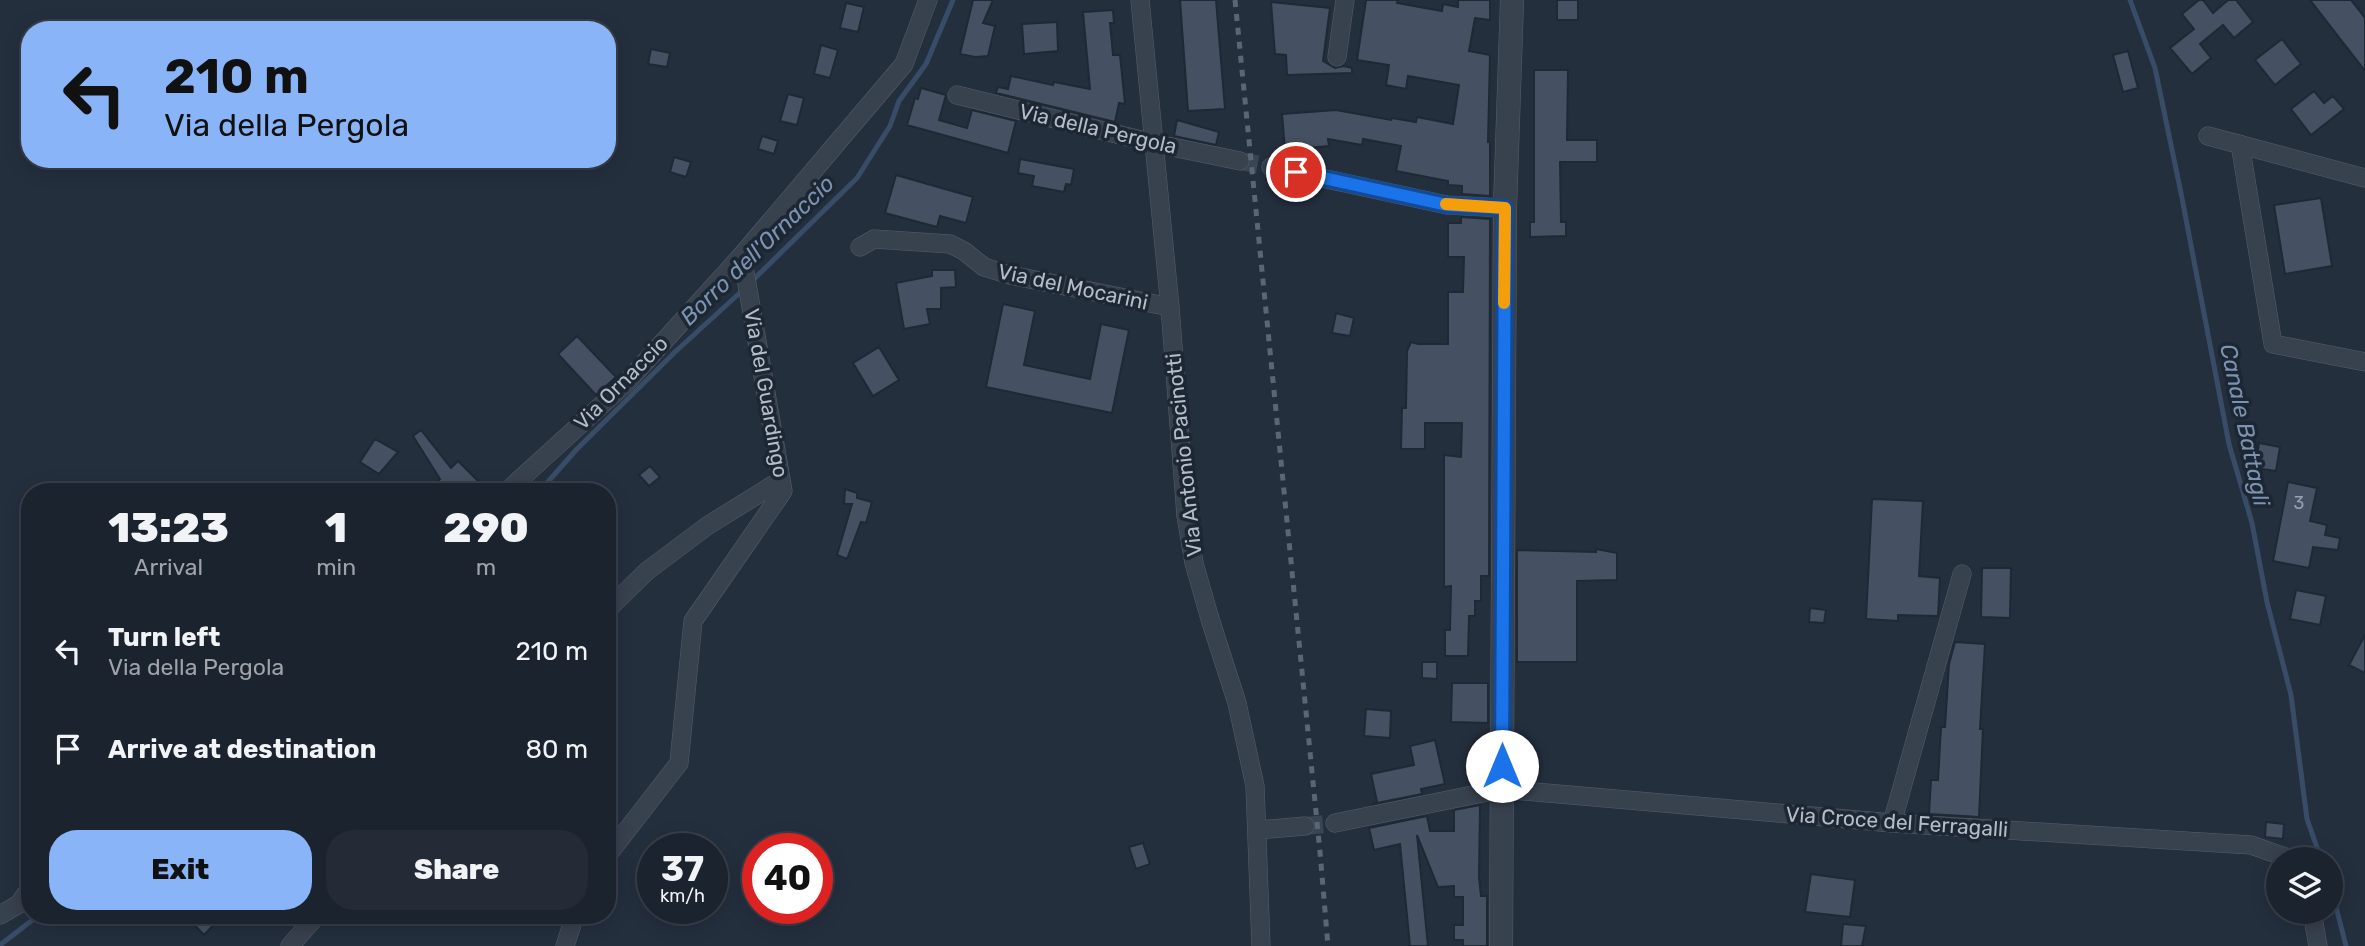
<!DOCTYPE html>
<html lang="en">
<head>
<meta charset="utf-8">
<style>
  :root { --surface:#1b232e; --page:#242b36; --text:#f1f3f6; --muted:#a0a4aa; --line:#39404a; --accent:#8ab4f8 }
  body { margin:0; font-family:Rubik,sans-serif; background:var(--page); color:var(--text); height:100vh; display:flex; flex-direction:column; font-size:26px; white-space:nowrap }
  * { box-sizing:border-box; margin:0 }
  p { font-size:23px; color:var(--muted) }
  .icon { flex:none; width:38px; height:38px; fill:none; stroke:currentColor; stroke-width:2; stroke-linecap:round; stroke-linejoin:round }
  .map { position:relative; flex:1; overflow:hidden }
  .drawer { position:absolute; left:21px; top:483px; width:595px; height:441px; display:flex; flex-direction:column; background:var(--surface); border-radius:28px; box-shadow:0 4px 18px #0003,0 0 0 2px var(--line) }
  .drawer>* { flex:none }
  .guide { position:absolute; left:21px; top:21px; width:595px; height:147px; border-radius:28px; box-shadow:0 4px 18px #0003,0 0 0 2px var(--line); background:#8ab4f8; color:#111; overflow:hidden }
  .tools { position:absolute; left:2266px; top:847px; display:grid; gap:14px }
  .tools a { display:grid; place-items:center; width:77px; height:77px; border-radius:50%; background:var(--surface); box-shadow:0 4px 18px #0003,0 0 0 2px var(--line); font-size:35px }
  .speed { position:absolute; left:637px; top:833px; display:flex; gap:14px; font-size:35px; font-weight:700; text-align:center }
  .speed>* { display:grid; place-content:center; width:91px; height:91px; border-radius:50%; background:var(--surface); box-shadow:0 4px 18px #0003,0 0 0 2px var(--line); line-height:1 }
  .speed small { font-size:18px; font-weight:400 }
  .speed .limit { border:10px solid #d22; background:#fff; color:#111 }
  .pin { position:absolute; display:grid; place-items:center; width:60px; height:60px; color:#fff; margin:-30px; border:4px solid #fff; border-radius:50%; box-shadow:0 2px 7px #0007 }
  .me { position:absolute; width:77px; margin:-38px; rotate:0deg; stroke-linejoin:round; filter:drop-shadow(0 0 5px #0008) }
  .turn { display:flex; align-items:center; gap:24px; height:147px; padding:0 28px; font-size:32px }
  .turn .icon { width:91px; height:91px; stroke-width:2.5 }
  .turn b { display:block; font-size:49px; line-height:60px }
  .eta { display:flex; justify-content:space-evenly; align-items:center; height:119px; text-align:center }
  .eta b { font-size:42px; font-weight:800; line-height:49px }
  .cta { display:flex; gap:14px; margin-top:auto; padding:14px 28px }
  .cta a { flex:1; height:80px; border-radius:28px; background:var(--accent); color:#111; font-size:28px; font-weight:800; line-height:80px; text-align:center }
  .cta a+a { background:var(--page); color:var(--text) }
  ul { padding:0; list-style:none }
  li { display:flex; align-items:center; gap:21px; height:98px; padding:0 28px }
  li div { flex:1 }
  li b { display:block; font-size:26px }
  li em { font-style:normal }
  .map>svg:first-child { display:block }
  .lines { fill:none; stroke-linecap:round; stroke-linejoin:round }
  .stream { stroke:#394c67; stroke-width:5 }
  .building { fill:#455162; stroke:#1f2835; stroke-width:2 }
  .minor-tunnel { stroke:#3a4453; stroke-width:18; stroke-dasharray:18 9; stroke-linecap:butt }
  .minor-casing { stroke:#565f6c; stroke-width:19 }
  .tertiary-casing { stroke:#565f6c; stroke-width:24 }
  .minor { stroke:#38414e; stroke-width:18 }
  .tertiary { stroke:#38414e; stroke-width:23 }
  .rail { stroke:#5a6575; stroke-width:5; stroke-dasharray:7 7; stroke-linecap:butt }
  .route-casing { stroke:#114b97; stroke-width:18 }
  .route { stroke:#1a73e8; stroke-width:12 }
  .slow { stroke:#f59e0b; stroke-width:12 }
  .labels { text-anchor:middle; stroke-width:7; stroke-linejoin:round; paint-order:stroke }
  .number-label { font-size:18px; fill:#98a1af }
  .street-label { font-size:21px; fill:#b4bcc9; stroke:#1d2633 }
  .water-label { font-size:23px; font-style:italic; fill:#7c92b1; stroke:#1d2633 }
</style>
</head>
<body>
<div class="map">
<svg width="2365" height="946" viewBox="0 0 2365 946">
  <rect width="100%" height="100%" fill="#242f3e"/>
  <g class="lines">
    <path class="stream" d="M2130,0l25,68 26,125 48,251 23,79 15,79 24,93 16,124 14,40
      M750,283l107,-105 33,-52 9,-25 27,-37 27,-64
      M539,492l37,-42 99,-98 68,-62
      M2331,887l15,59
      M0,945l39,-30"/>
  </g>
  <path class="building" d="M973,0h20l-10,23 12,3 -7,30 -13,1 -15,-3z
    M1180,0h36l9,109 -37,2z
    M1366,0h32l-1,3 45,8 1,-7 15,3v-7h32v20l-15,-2 -6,33 21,4 -2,87h2v54l-28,-2v-8l-14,-1v-4l-52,-10 5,-25 -38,-7 -1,6 -34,-6 1,7 -44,4 -3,-36 54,-4 55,10 1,-2 24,4 1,-5 36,7 6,-39 -51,-9 -2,13 -20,-4 3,-20 -32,-5z
    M1557,0h21v20h-21z
    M2199,0h4l10,13 15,-13h8l17,22 -19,16 -11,-13 -23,19 11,14 -19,16 -22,-26 24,-19 -12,-15z
    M2310,0h41l14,18v53z
    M1271,2l59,6 -7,53 12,7 9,-2 8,2v5l-65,2 -1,-20 -11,-1z
    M846,3l18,4 -6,25 -18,-4z
    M1113,10l1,13h-4l3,32h7l5,49 -6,-1 -4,19 -119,-29 2,-6 10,2 3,-13 42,9 1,-3 36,7 -7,-77z
    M1057,22l1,29 -34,3 -2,-30z
    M2282,39l19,25 -26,21 -20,-25z
    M821,45l17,5 -8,28 -16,-4z
    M651,49l19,4 -3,14 -19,-3z
    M2128,51l10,37 -15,4 -10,-37z
    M1534,70h34l-1,70h30v22h-37l1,60h5v14l-36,1v-15h4z
    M921,88l25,7 -7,25 28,8 5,-18 44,11 -8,32 -101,-28 8,-27 3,1z
    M2314,91l10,12 9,-7 11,13 -33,26 -20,-26z
    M788,94l16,4 -7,27 -17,-4z
    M1177,120l42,12 -3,13 -42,-9z
    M762,136l16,5 -4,13 -16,-5z
    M674,157l17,5 -5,15 -16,-5z
    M1020,159l54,10 -3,16 -5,-1 -2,8 -32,-6 2,-10 -16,-3z
    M896,175l77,22 -7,26 -26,-7 -3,11 -52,-14z
    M2321,198l11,68 -47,8 -11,-69z
    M1461,217l29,2 -1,357h-8v25h-6v15h-6l-1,40h-23v-26h5l1,-44 -7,1v-132l17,2 1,-34h-37v26h-24l1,-41h4l1,-57 4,-9 7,2h30v-52h15l1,-35h-16v-34h13z
    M932,270h23l1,17 -15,1v21h-14l3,15 -26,5 -8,-46 36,-7z
    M1003,304l32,7 -11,54 66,14 11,-55 28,6 -17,83 -126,-26z
    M1336,313l18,5 -4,18 -18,-3z
    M577,336l39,41 -20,18 -38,-41z
    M879,347l20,33 -26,16 -20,-33z
    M421,430l30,38 7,-7 20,20 -11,11h-40l13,-13 -27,-43z
    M375,439l23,13 -19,22 -19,-12z
    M2259,443l21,4 -4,24 -21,-3z
    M650,466l10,11 -11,9 -10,-11z
    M2288,482l29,6 -7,33 17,4 -2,10 15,3 -2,12 -25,-3 -4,21 -36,-7z
    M845,489l12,4v5l15,4 -6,21 -5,-1 -14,37 -10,-4 15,-51h-8z
    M1872,499l51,2 -4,75 21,2 -2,38 -40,-1v6l-32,-2z
    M1596,549l21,4v27l-40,1v81h-60v-112l79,2z
    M1982,568h29l-1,50 -29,-1z
    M2296,590l30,6 -6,29 -30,-6z
    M1810,608l16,2 -2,13 -15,-1z
    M2365,635v38l-16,-8z
    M1955,642l30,2 -5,85h3l-4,88 -50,-3 2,-34h7l3,-53h4l4,-63z
    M1422,662h15v17l-15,-1z
    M1452,683h36v40l-37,-1z
    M1366,709l25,2 -1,27 -26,-2z
    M1435,740l10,44 -24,5 1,5 -50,10 5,-2 -6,-28 43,-9 -4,-19z
    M1480,805l-1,72 2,19h6v50h-24v-6h-9v-15h9v-28h-9v-11l-16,1 -21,-52 11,111h-18l-10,-102 -26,6 -5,-22 58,-12 3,15h24v-21z
    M2266,822l18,2 -1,15 -18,-2z
    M1143,843l7,21 -14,5 -7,-22z
    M1811,874l44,6 -5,37 -45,-5z
    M185,915h38l-19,20z
    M1843,924l23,2 -4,20h-21z"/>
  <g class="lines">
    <path class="minor-tunnel" d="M1240,161l31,6
      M1305,826l30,-3"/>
    <g class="minor-casing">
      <path id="minor" d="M1140,0l30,307 16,209 8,47 16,56 27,84 18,83 6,160
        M1337,57l8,-57
        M957,95l196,48 87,18
        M2208,136l157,42
        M2240,144l33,200 92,18
        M1271,167l176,38 58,3
        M860,247l14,-8 76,5 14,7 20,16 26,8 160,32
        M506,492l121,-110 115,-127 162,-191 24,-64
        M607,610l40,-39 60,-45 74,-46
        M1335,823l167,-34 390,34 359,22 40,14
        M1892,823l70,-249
        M1257,830l48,-4
        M607,856l72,-93 14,-142 90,-130 -41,-236
        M2312,912l6,34
        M0,915l19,-11 11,-16
        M290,946l27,-31
        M565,946l10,-31"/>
    </g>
    <g class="tertiary-casing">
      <path id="tertiary" d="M1501,946l4,-738 7,-208"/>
    </g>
    <use href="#minor" class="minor"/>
    <use href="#tertiary" class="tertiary"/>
    <path class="rail" d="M1235,0l85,852 8,94"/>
  </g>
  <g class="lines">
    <g class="route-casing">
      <path id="route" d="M1296,172l151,33 58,3 -3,558"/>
    </g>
    <use href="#route" class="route"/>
    <path class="slow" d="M1446,204l59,4 -1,95"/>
  </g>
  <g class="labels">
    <g class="number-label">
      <text x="2299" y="509">3</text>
    </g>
    <g class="street-label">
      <text transform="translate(1098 129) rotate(13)" y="7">Via della Pergola</text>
      <text transform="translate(1073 287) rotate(12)" y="7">Via del Mocarini</text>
      <text transform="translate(621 383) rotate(-45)" y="7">Via Ornaccio</text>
      <text transform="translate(766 393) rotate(80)" y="7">Via del Guardingo</text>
      <text transform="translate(1184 455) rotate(-96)" y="7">Via Antonio Pacinotti</text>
      <text transform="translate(1897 822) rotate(4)" y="7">Via Croce del Ferragalli</text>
    </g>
    <g class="water-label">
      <text transform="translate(757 250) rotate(-44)" y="8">Borro dell'Ornaccio</text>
      <text transform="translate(2245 425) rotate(78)" y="8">Canale Battagli</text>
    </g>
  </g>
</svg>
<div class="tools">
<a><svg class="icon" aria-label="layers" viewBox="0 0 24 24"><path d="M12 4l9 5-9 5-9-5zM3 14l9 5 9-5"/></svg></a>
</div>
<div class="speed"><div>37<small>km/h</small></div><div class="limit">40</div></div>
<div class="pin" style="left:1296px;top:172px;background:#d93025"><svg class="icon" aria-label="arrive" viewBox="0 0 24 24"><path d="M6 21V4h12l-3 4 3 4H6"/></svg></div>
<svg class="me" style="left:1502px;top:766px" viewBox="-20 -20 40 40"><circle r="19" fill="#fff"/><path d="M0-13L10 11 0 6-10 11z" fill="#1a73e8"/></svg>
<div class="guide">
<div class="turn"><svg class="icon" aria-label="left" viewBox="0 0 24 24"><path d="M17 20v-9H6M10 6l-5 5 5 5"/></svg><div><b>210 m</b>Via della Pergola</div></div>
</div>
<section class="drawer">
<div class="eta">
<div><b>13:23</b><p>Arrival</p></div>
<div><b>1</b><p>min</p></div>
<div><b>290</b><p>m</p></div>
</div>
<ul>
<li><svg class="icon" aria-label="left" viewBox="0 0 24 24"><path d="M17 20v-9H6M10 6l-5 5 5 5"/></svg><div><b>Turn left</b><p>Via della Pergola</p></div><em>210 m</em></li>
<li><svg class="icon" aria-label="arrive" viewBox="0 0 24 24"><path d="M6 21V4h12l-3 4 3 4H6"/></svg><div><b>Arrive at destination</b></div><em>80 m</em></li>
</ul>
<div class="cta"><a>Exit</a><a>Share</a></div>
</section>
</div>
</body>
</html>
